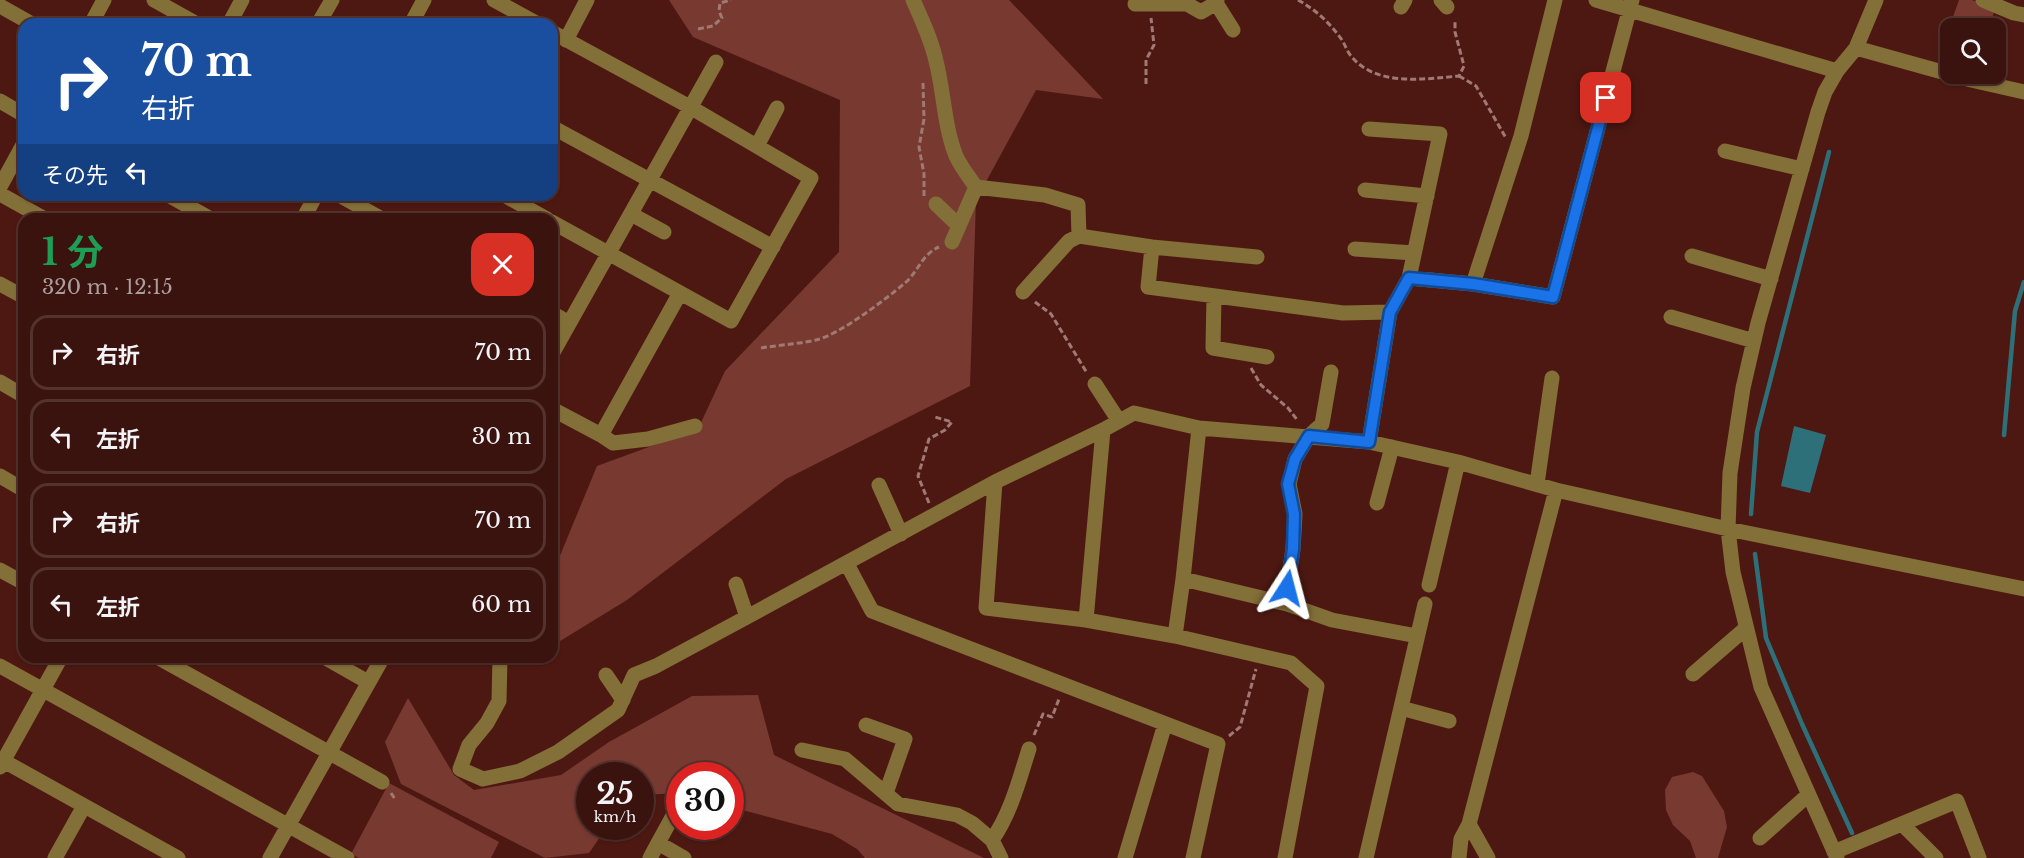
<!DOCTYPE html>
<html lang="ja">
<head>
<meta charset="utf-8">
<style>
  :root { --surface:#3a120e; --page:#411b17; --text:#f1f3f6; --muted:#ab9e9e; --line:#54322e }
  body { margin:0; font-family:"Libre Baskerville","Noto Sans JP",serif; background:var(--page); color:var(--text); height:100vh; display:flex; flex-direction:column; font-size:22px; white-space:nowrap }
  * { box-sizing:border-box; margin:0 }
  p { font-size:20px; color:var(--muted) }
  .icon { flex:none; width:33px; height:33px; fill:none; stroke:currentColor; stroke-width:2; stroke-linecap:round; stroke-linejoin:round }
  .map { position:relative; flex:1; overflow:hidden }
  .drawer { position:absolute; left:18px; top:213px; width:540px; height:450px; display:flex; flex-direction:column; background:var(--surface); border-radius:18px; box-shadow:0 2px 4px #0004,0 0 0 2px var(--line) }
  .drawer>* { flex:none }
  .hud { position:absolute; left:18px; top:18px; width:540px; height:183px; border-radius:18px; box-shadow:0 2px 4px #0004,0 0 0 2px var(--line); background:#1a4fa0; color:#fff; overflow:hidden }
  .fabs { position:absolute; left:1940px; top:18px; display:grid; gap:12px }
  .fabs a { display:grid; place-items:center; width:66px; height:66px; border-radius:12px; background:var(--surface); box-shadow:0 2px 4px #0004,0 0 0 2px var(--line); font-size:30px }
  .speed { position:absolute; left:576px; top:762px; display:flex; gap:12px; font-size:30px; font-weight:700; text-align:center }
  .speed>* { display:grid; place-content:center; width:78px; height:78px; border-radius:50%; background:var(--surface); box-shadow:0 2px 4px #0004,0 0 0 2px var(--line); line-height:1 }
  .speed small { font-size:15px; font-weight:400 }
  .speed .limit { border:9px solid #d22; background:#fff; color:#111 }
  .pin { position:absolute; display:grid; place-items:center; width:51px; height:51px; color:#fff; margin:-26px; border-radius:12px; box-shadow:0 3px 9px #0006 }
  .me { position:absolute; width:66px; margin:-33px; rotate:9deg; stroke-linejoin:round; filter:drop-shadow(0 0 4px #0008) }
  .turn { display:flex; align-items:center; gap:21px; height:126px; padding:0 24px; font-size:27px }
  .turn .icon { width:78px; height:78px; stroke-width:2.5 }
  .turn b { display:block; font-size:42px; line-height:51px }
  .then { display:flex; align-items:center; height:57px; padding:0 24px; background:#0003; gap:12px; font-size:22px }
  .round { display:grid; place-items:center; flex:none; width:63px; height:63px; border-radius:18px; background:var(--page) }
  .overview { display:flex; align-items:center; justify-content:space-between; height:102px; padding:0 24px }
  h1 { font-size:36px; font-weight:700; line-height:45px; color:#1e9e55 }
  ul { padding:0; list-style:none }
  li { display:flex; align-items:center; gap:18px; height:75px; margin:0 12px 9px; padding:0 12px; border:3px solid var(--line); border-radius:18px }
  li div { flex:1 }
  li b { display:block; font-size:22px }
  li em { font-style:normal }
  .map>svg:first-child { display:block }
  .green { fill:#783931 }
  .water { fill:#2e707a }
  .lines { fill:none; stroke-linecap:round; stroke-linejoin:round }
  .stream { stroke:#2e707a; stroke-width:4.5 }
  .path { stroke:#a07974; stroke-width:3; stroke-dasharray:6 3; stroke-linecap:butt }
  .minor { stroke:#836f38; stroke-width:15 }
  .route-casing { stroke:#114b97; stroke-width:15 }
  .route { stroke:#1a73e8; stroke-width:10 }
</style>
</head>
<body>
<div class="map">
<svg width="2024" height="858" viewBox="0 0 2024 858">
  <rect width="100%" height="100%" fill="#4e1812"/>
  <path class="green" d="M669,0h340l94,99 -67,-9 -60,110 -6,186 -184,93 -159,121 -75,46v-71l45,-109 101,-37 27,-58 114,-119 1,-152 -147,-63z
    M1959,0h13l23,9 -6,19h-40z
    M758,695l16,60 210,103h-119l-8,-9 -25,-15 -101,-27 -1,-31h-50l-1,17 -38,2 -1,-19h-50v50l17,1 -18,26 -44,5 -144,-74 -16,-42 23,-44 46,77 20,15 87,-15 48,-33 83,-46z
    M1693,772l9,4 22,35 3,16 -9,31h-22l-6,-17 -17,-16 -7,-15 -1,-20 7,-13z
    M389,783l110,59 -8,16h-132l-8,-4z"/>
  <path class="water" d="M1794,426l32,9 -16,58 -29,-7z"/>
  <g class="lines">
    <path class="stream" d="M2004,435l11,-124 9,-29
      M1751,514l6,-82 72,-280
      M1755,554l11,84 36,86 50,109"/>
    <path class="path" d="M1298,0c18,10 32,23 44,40 3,5 5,11 9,16 25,31 73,23 108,20l5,-10 -9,-34v-12
      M698,29l15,-3 9,-8 -3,-7 1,-8 11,-3
      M1459,76l17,10 30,52
      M923,83l1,36 -5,28 5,27v23
      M1146,84v-24l8,-15 -3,-27
      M1035,302l16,12 36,59
      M761,348c18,-3 37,-4 55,-8 23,-5 70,-41 89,-57 13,-11 17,-29 34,-36
      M1251,368l10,17 27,23 10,13
      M929,503l-11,-27 11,-37 16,-9 7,-8 -17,-5
      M1034,735l9,-21 9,3 7,-18
      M1229,736l11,-9 16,-58
      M391,793l4,6"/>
    <path class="minor" d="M154,0l43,24
      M494,0l44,24
      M913,0c9,20 18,39 23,61 8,31 8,65 20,95 5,11 13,21 20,31l69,8 33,10 1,31
      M1441,0l6,7
      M1596,0l241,71
      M1983,0l31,13 10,2
      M1216,3l17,27
      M1135,4h52l14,8 15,-9 1,-3
      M0,6l32,18
      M1401,7l4,-7
      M91,24l13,-24
      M229,24l13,-24
      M318,24l14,-24
      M411,24l13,-24
      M552,32l138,75 121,71 -80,143 -179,-99
      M566,40l21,-40
      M1856,48l115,32 53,12
      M0,101l24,14
      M552,127l221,120
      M1369,129l71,5 -31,144 -19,34 -21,130
      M757,146l20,-38
      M1725,151l77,18
      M0,187l24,-44
      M1365,190l62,6
      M0,194l45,25
      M168,195l43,24
      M339,195l43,24
      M504,195l43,24
      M936,204l23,22
      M631,214l33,18
      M303,219l13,-24
      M952,242l24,-55
      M1152,247l-4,40 195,26 47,-1
      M1355,249l59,4
      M1692,256l79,23
      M1409,278l64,6 80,13 79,-297
      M0,284l24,13
      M1473,284l48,-148 34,-136
      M1023,292l46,-51 10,-5 73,11 105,10
      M1214,296l-1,52 54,9
      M552,313l17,10
      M1671,317l83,24
      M552,354l164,-292
      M0,382l24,14
      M1095,384l24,37
      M552,409l49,26 79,-142
      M601,435l12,8 35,-4 47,-13
      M0,476l24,14
      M995,482l-9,126 100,12 89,16 116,27 26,23 -32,172
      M1537,484l15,-106
      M879,485l22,49
      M1377,503l15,-56
      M847,564l25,47 346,133 -25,114
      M0,570l24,13
      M1183,579l104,25 45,16 85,16
      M736,584l11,33
      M1429,585l29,-123
      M1287,604v-16l6,-39 2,-35 -6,-30 6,-25 14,-23 13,-12 9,-52
      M1086,620l17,-190
      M1175,636l8,-57 16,-151
      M157,657l225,125
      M324,657l44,25
      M500,657l-1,44 -12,22 -18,22 -9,24 23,10 37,-8 38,-19 60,-42 16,-35 22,-9 91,-49 248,-135 108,-52 31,-17 65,15 170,14 89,20 98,28 172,39 296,60
      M0,666l347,192
      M1693,674l52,-45
      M606,675l17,25
      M1401,708l48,13
      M866,725l39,14 -19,54
      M802,750l43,9 53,45 59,11 15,8 20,17 9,18
      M0,759l178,99
      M0,767l61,-110
      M1902,824l34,34
      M1760,838l48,-43
      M992,840c19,-27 27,-60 37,-91
      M658,843l22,-40
      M1834,852l123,-51 22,57
      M55,858l29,-52
      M270,858l113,-201
      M650,858l8,-15 26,15
      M1125,858l40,-134
      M1366,858l59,-254
      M1459,858l2,-19 8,-15
      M1488,858l-19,-34 87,-334
      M1837,858l-76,-171 -28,-115 -5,-43 2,-56 13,-85 15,-65 60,-211 7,-20 12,-21 19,-23 20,-48"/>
  </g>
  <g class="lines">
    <g class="route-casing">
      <path id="route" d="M1287,588l6,-39 1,-35 -6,-30 7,-25 14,-23 60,6 21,-130 19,-34 64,6 80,13 53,-199"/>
    </g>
    <use href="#route" class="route"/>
  </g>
</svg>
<div class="fabs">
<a><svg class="icon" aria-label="search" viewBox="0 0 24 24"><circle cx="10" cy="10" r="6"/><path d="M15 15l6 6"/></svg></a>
</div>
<div class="speed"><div>25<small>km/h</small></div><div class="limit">30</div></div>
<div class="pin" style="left:1606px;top:98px;background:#d93025"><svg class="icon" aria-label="arrive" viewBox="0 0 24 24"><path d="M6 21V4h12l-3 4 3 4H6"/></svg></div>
<svg class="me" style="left:1287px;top:588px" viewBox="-20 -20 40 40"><path d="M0-17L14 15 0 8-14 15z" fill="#1a73e8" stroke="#fff" stroke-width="4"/></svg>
<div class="hud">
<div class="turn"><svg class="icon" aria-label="right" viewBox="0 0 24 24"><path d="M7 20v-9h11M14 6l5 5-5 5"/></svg><div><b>70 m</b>右折</div></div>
<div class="then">その先<svg class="icon" aria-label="left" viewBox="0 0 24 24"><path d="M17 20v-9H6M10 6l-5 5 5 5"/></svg></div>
</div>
<section class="drawer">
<div class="overview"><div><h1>1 分</h1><p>320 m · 12:15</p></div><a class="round" style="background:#d93025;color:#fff"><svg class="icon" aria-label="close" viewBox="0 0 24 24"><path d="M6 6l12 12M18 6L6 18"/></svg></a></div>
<ul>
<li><svg class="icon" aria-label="right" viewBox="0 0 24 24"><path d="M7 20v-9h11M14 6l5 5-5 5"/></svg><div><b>右折</b></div><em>70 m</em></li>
<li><svg class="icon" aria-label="left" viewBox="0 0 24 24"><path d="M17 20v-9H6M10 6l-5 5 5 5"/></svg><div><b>左折</b></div><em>30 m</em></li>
<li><svg class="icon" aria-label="right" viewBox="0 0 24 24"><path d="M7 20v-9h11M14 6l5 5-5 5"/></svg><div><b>右折</b></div><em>70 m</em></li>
<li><svg class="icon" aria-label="left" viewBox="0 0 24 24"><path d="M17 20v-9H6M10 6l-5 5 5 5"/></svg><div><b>左折</b></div><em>60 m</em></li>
</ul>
</section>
</div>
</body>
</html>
